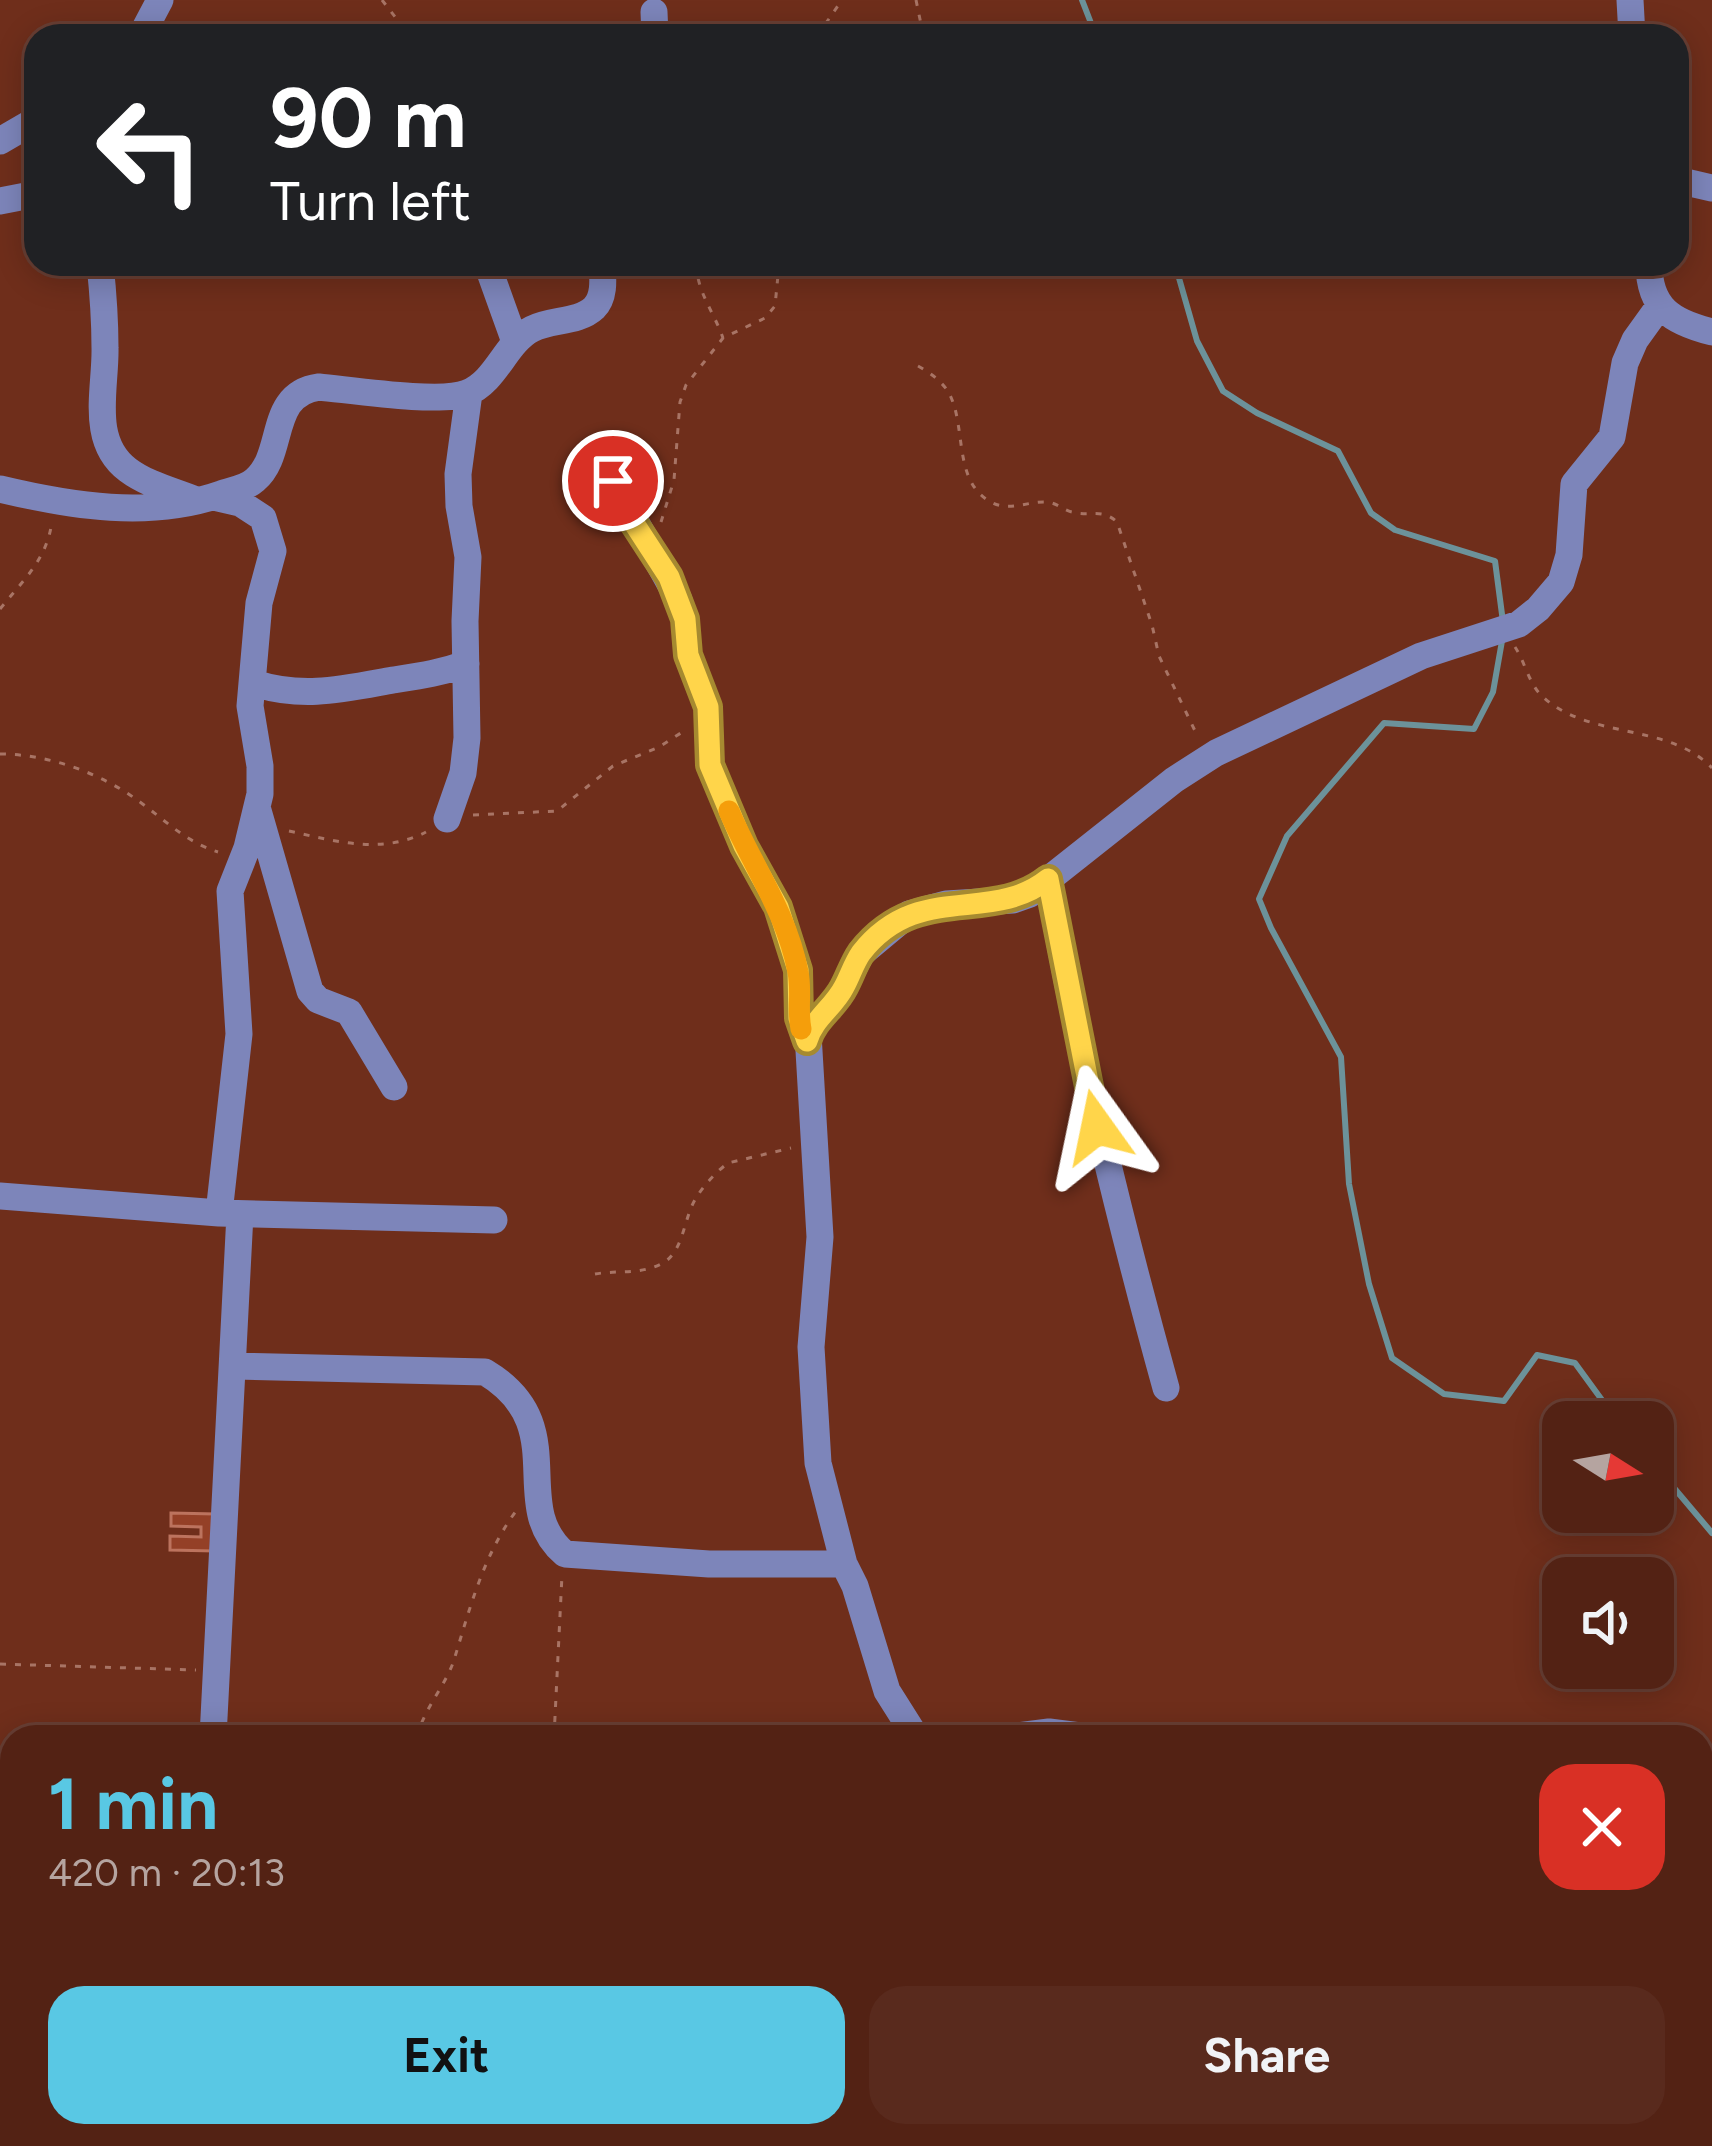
<!DOCTYPE html>
<html lang="en">
<head>
<meta charset="utf-8">
<style>
  :root { --surface:#532214; --page:#592a1d; --text:#f1f3f6; --muted:#b5a4a0; --line:#693f34; --accent:#59c8e4 }
  body { margin:0; font-family:Figtree,sans-serif; background:var(--page); color:var(--text); height:100vh; display:flex; flex-direction:column; font-size:45px; white-space:nowrap }
  * { box-sizing:border-box; margin:0 }
  p { font-size:39px; color:var(--muted) }
  .icon { flex:none; width:66px; height:66px; fill:none; stroke:currentColor; stroke-width:2; stroke-linecap:round; stroke-linejoin:round }
  .map { position:relative; flex:1; overflow:hidden }
  .side { position:absolute; left:0px; top:1725px; width:1713px; height:423px; display:flex; flex-direction:column; background:var(--surface); border-radius:36px 36px 0 0; box-shadow:0 6px 30px #0003,0 0 0 3px var(--line) }
  .side>* { flex:none }
  .banner { position:absolute; left:24px; top:24px; width:1665px; height:252px; border-radius:36px; box-shadow:0 6px 30px #0003,0 0 0 3px var(--line); background:#202124; color:#fff; overflow:hidden }
  .needle { width:78px; rotate:101deg }
  .tools { position:absolute; left:1542px; top:1401px; display:grid; gap:24px }
  .tools a { display:grid; place-items:center; width:132px; height:132px; border-radius:24px; background:var(--surface); box-shadow:0 6px 30px #0003,0 0 0 3px var(--line); font-size:60px }
  .pin { position:absolute; display:grid; place-items:center; width:102px; height:102px; color:#fff; margin:-51px; border:6px solid #fff; border-radius:50%; box-shadow:0 3px 12px #0007 }
  .me { position:absolute; width:132px; margin:-66px; rotate:348deg; stroke-linejoin:round; filter:drop-shadow(0 0 9px #0008) }
  .turn { display:flex; align-items:center; gap:42px; height:252px; padding:0 48px; font-size:54px }
  .turn .icon { width:156px; height:156px; stroke-width:2.5 }
  .turn b { display:block; font-size:84px; line-height:102px }
  .round { display:grid; place-items:center; flex:none; width:126px; height:126px; border-radius:36px; background:var(--page) }
  .headline { display:flex; align-items:center; justify-content:space-between; height:204px; padding:0 48px }
  h1 { font-size:72px; font-weight:700; line-height:90px; color:var(--accent) }
  .cta { display:flex; gap:24px; margin-top:auto; padding:24px 48px }
  .cta a { flex:1; height:138px; border-radius:36px; background:var(--accent); color:#111; font-size:48px; font-weight:700; line-height:138px; text-align:center }
  .cta a+a { background:var(--page); color:var(--text) }
  .map>svg:first-child { display:block }
  .lines { fill:none; stroke-linecap:round; stroke-linejoin:round }
  .stream { stroke:#6c929a; stroke-width:6 }
  .building { fill:#944027; stroke:#bc735e; stroke-width:3 }
  .path { stroke:#a87465; stroke-width:3; stroke-dasharray:6 9; stroke-linecap:butt }
  .minor { stroke:#7d85ba; stroke-width:27 }
  .route-casing { stroke:#a68a30; stroke-width:30 }
  .route { stroke:#ffd54a; stroke-width:21 }
  .slow { stroke:#f59e0b; stroke-width:21 }
</style>
</head>
<body>
<div class="map">
<svg width="1712" height="2146" viewBox="0 0 1712 2146">
  <rect width="100%" height="100%" fill="#6f2e1b"/>
  <g class="lines">
    <path class="stream" d="M1082,0l14,36
      M1175,264l22,77 26,50 34,22 81,38 33,62 24,17 100,31 8,61
      M1502,641l-9,51 -19,37 -90,-6 -97,113 -28,63 12,29 70,129 8,127 20,100 23,74 52,36 60,7 33,-46 38,8 43,59
      M1653,1463l59,70"/>
  </g>
  <path class="building" d="M171,1513l44,1 -1,37 -44,-1v-14l31,1v-10l-30,-1z"/>
  <g class="lines">
    <path class="path" d="M382,0l28,36
      M916,0l6,29
      M817,36l25,-36
      M696,264c2,30 17,46 27,74
      M918,366c11,6 22,14 29,24 21,32 4,91 44,112 18,10 37,-1 56,0 10,1 16,8 25,10 18,5 30,-4 45,10l35,103 7,31 38,79
      M661,522l13,-42 6,-78 6,-17 37,-47 42,-20 10,-12 4,-41
      M0,609c23,-29 47,-49 52,-88
      M1515,647c10,15 14,37 27,49 46,44 126,26 170,72
      M0,754c48,0 101,19 140,48 26,19 46,40 78,50
      M473,815l84,-4 56,-45 46,-19 25,-16
      M289,831c46,10 92,24 137,1
      M595,1274c22,-4 44,1 66,-10 23,-11 22,-45 35,-66 8,-13 20,-26 32,-35l63,-15
      M0,1664l196,6
      M417,1737c7,-29 28,-50 37,-77 16,-52 29,-104 62,-149
      M554,1737l8,-162
      M1375,1737l29,-7 25,7
      M1701,1913l11,1
      M1701,2050l11,-7
      M1501,2146l34,-10"/>
    <path class="minor" d="M1630,0l2,36
      M654,12l1,24
      M141,36l19,-36
      M0,141l36,-21
      M1677,180l35,8
      M0,201l36,-7
      M100,264c3,28 5,55 5,84 1,40 -16,93 23,122 20,15 46,21 68,30
      M487,264l28,78
      M1649,264c0,44 23,58 63,68
      M613,481l66,119 6,19 3,36 20,52 2,58 34,81 34,61 20,63 1,48 8,23
      M0,489c71,17 150,30 221,5 11,-4 25,-6 34,-14 31,-26 12,-86 64,-93 32,3 122,17 148,6 30,-12 38,-50 65,-64 19,-10 46,-6 62,-21 11,-11 9,-29 8,-44
      M214,497l26,6 23,15 10,33 -14,52 -9,103 10,60v28l-13,54 -17,43 9,143 -20,179
      M254,683c49,16 89,6 139,-3 26,-4 48,-7 73,-16
      M257,807l53,184 8,9 31,12 45,75
      M447,819l16,-46 4,-35 -2,-117 3,-64 -9,-51 -1,-32 11,-81
      M1048,879c30,173 71,339 118,509
      M0,1196l219,17 275,7
      M235,1366l250,6c90,54 21,132 80,182l144,10h135
      M213,1737l27,-523
      M916,1737l-29,-46 -32,-105 -11,-22 -26,-101 -7,-116 9,-110 -12,-203 35,-45 18,-35 48,-40 37,-10 67,-4 17,-6 144,-114 42,-27 205,-97 98,-32 19,-15 23,-27 8,-27 5,-71 38,-47 13,-74 10,-23 23,-32
      M1010,1737l39,-5 39,5
      M0,1882h12
      M308,2136l3,10
      M1151,2136l5,10
      M0,2145l39,-9
      M497,2146l81,-9
      M934,2146l8,-10"/>
  </g>
  <g class="lines">
    <g class="route-casing">
      <path id="route" d="M613,481l15,33 41,63 16,42 3,36 20,52 2,58 34,81 34,61 20,63 1,48 8,23c6,-22 27,-34 37,-54 6,-11 10,-24 17,-34 57,-73 129,-28 187,-74l49,248"/>
    </g>
    <use href="#route" class="route"/>
    <path class="slow" d="M729,811c23,54 58,102 69,161 4,19 -1,38 3,57"/>
  </g>
</svg>
<div class="tools">
<a><svg class="needle" viewBox="-14 -14 28 28"><path d="M0-13l5 13h-10z" fill="#e53935"/><path d="M0 13l5-13h-10z" fill="#b5a4a0"/></svg></a>
<a><svg class="icon" aria-label="sound" viewBox="0 0 24 24"><path d="M4 9h4l5-4v14l-5-4H4zM17 9q2 3 0 6"/></svg></a>
</div>
<div class="pin" style="left:613px;top:481px;background:#d93025"><svg class="icon" aria-label="arrive" viewBox="0 0 24 24"><path d="M6 21V4h12l-3 4 3 4H6"/></svg></div>
<svg class="me" style="left:1097px;top:1127px" viewBox="-20 -20 40 40"><path d="M0-17L14 15 0 8-14 15z" fill="#ffd54a" stroke="#fff" stroke-width="4"/></svg>
<div class="banner">
<div class="turn"><svg class="icon" aria-label="left" viewBox="0 0 24 24"><path d="M17 20v-9H6M10 6l-5 5 5 5"/></svg><div><b>90 m</b>Turn left</div></div>
</div>
<section class="side">
<div class="headline"><div><h1>1 min</h1><p>420 m · 20:13</p></div><a class="round" style="background:#d93025;color:#fff"><svg class="icon" aria-label="close" viewBox="0 0 24 24"><path d="M6 6l12 12M18 6L6 18"/></svg></a></div>
<div class="cta"><a>Exit</a><a>Share</a></div>
</section>
</div>
</body>
</html>
